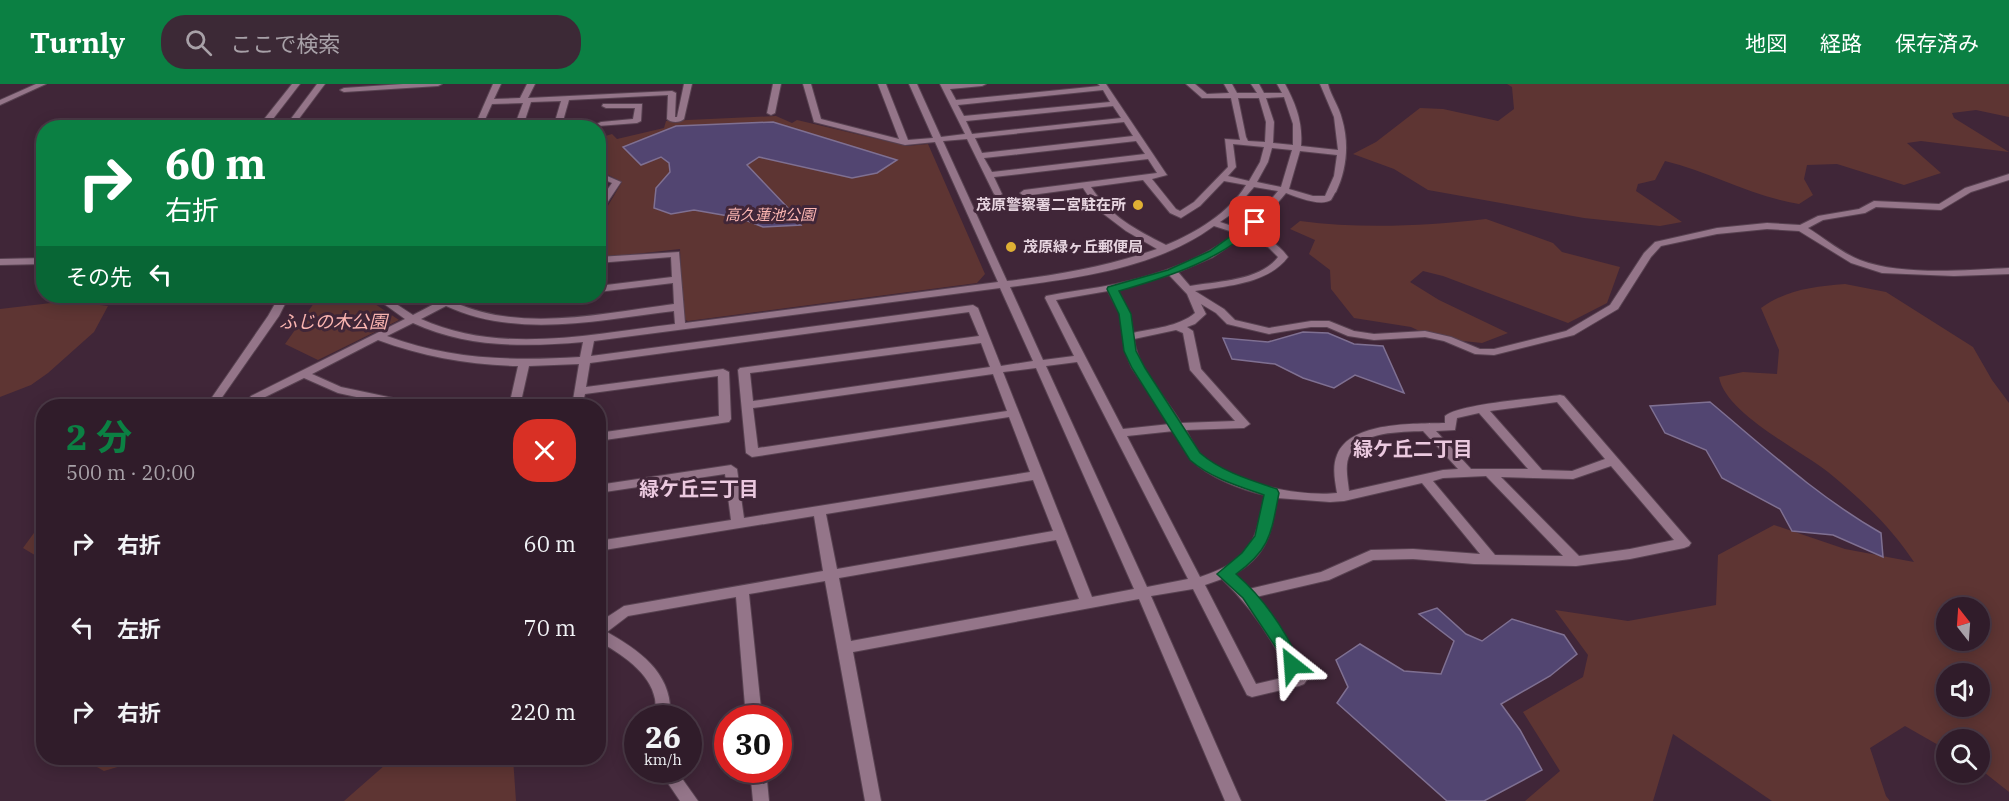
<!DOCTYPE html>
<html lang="ja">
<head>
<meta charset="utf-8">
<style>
  :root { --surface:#301c2a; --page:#3c2936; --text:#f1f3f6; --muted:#a8a1a8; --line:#4b3a47; --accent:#0b8043 }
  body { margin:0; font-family:"IBM Plex Serif","Noto Sans JP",serif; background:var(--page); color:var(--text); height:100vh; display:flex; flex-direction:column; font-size:22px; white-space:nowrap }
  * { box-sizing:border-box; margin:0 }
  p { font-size:20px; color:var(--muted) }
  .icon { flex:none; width:33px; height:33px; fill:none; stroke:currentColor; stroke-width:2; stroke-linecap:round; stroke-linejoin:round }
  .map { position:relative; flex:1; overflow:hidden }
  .drawer { position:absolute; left:36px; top:315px; width:570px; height:366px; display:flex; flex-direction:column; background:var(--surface); border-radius:24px; box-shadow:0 3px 15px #0003,0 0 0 2px var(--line) }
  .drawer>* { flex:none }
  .guide { position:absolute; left:36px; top:36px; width:570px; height:183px; border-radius:24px; box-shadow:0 3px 15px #0003,0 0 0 2px var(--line); background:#0b8043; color:#fff; overflow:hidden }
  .needle { width:39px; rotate:343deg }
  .controls { position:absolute; left:1936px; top:513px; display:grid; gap:12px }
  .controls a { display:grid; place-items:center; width:54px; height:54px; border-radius:50%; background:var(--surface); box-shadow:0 3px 15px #0003,0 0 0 2px var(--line); font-size:30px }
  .speed { position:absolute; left:624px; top:621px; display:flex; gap:12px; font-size:30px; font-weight:700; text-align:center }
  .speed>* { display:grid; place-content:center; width:78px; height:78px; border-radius:50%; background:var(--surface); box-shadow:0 3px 15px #0003,0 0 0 2px var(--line); line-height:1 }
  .speed small { font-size:15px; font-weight:400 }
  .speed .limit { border:9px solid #d22; background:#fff; color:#111 }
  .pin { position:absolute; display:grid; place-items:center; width:51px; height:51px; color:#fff; margin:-26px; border-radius:12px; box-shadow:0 3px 9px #0006 }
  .me { position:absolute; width:66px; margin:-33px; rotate:332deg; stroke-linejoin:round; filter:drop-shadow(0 0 4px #0008) }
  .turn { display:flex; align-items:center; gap:21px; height:126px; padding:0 30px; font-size:27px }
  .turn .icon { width:78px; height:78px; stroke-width:2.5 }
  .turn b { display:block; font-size:42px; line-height:51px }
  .then { display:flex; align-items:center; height:57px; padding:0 30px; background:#0003; gap:12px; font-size:22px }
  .round { display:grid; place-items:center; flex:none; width:63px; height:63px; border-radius:24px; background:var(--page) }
  .head { display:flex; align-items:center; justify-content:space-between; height:102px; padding:0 30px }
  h1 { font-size:36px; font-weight:700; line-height:45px; color:var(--accent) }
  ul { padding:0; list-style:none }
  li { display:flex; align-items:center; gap:18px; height:84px; padding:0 30px }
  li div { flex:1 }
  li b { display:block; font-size:22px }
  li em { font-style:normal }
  header { display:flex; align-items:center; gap:36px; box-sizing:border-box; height:84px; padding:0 30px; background:var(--accent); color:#fff }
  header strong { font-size:28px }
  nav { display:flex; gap:33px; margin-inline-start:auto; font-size:21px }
  .search { width:420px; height:54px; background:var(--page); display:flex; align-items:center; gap:15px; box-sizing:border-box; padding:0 21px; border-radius:24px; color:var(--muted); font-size:22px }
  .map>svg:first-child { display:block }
  .green { fill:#5e3533; fill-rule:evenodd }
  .water { fill:#524571; stroke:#7f7092; stroke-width:1.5 }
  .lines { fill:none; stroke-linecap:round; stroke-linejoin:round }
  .minor-casing { stroke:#584251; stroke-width:2 }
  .minor { fill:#947589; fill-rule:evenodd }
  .route { fill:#0b8043; stroke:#07532c; stroke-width:1.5 }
  .poi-dot { fill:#dfb034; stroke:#402638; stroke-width:2 }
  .labels { text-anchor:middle; stroke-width:6; stroke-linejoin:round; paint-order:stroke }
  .far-poi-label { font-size:15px; font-weight:bold; fill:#e7d5e0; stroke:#402638; text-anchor:end }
  .far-park-label { font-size:15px; font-style:italic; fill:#fcb6b2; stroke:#402638 }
  .park-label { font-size:18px; font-style:italic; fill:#fcb6b2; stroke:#402638 }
  .neighbourhood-label { font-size:20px; font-weight:bold; fill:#ebc9df; stroke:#402638 }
</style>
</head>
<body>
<header>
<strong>Turnly</strong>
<div class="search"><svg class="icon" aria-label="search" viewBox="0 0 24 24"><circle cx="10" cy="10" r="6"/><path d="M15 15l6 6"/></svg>ここで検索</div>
<nav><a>地図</a><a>経路</a><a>保存済み</a></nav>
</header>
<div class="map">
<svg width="2009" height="717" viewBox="0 0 2009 717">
  <rect width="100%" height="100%" fill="#402638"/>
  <path class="green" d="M1507,0h502v33l-33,-7 -24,3 2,5 55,34 -88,-11 -14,2 34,30 -37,12 -67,-21 -30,1 -3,14 9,16 -14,9c-46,-7 -88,-32 -134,-43l-10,19 -17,4 -2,7 46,31 -22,4 -76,-8 -156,-28 -34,-21 -41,-15 23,-12 44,-34 23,1 55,12 16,-12 -2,-22z
    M776,32l16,7 5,-3 110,26 21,-2 57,130 -8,9 -289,38 -5,-2 -3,-70 -81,9v-41l7,-8 16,-27 -23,-12v-32l13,-4 5,5 47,-11 2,-7z
    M1486,135l67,24 9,9 58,15 -13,36 -39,20 -125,-47 -20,-5 -13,11 29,18 69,33 -26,10 -48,-5 -23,-11 -57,-9 -23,-29 -1,-19 -21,-16 6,-14 -25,-11 10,-8c61,8 125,5 186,-2z
    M1845,200l41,8 87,55 19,33 17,23v389l-29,-23v-29h-33v10l-42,-24 -35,22 16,48 4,5h-118l-99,-67 -20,67h-128l35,-30 -37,-59 60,-35 5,-22 -33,-45 73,11 88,-16 2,-50 56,-30 71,24 69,13c-23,-35 -53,-63 -86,-90 -28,-22 -103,-59 -109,-95l24,-5 34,2 2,-24 -18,-42c27,-19 52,-21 84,-24zM1947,524h33v32h-33zM1947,590h33v32h-33z
    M319,212h44l36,24 -81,40 -33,-16z
    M68,217l40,5 -14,26 -46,41 -17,12 -31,12v-88z
    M43,440v36l-20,-12 16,-22z
    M81,674h67l-44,13z
    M393,674h120l3,43h-172z"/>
  <path class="water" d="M773,38l124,38 -20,13 -25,5 -93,-21 -12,8 40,42 14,18 -38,2 -23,-9 -46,-8 -23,4 -17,-6 2,-20 14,-16 -1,-9 -8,-6 -20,8 -18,-18 53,-21z
    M1303,248l25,1 26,11 29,2 21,47 -49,-18 -21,13 -31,-10 -28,-14 -43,-5 -9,-21 45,4z
    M1710,318c55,46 108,95 171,131l2,24 -50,-22 -41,-4 -12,-22 -58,-31 -16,-28 -41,-17 -15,-27z
    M1437,524l29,26 16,7 30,-22 52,16 13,19 -27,22 -49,28 19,26 22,40 -58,31h-37l-110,-98 11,-16 -12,-27 24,-16 44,27 37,3 13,-33 -35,-27z"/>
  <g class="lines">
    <g class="minor-casing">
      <path id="minor" d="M36,0h10l-46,21v-5z
        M292,0h8l-34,44h-9z
        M317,0h8l-33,44h-8z
        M403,0h39l-4,2 -94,6 -4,-2 4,-2z
        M493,0h8l-7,15 26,-1 7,-14h8l-7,14 144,-7 4,2 -1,24h2l7,-33h8l-8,35c-4,4 -13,4 -17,0l1,-24 -99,5 -8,28h-8l8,-27 -30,1 -6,18 -7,8h-9l8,-9 6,-16 -31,1 -9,20 5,4h-43l31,-5z
        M773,0h8l-6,29 -4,2 -4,-2z
        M803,0h8l10,35 78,20 -21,-55h8l22,56 25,-2 -24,-54h8l24,53 24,-3 -25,-50h46l-4,2 -32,3 6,11 144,-14 -2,-2h8l61,91 -15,4 24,30 4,2 14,-9 34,-35 -3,-28 15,1 -9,-42h-29l-16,-14h9l12,10 22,-1 -5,-9h8l5,9h20l-6,-9h8l5,9h18l-5,-9h8c11,20 18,39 16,62l37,4 -4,-33 -14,-33h8c3,12 11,22 14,35 7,24 5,50 -6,73 -1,0 -4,7 -5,8 -10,7 -35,-3 -45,-7l-21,25 -16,14c16,5 29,11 39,25 -20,27 -62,29 -93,34l29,18 11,11 34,8 42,-7h18l25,10 20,3 51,-3 26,6 29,12h14l72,-18 44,-26 34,-52 11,-11 62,-14 50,-5 33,2 18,-9 41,-7 15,-8 65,3 26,-16 44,-14v6l-38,12 -30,18 -65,-3 -11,6 -42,7 -15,8c16,10 34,25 52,32 42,16 104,10 149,8v6l-55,2 -72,-3 -31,-10 -52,-32 -32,-2 -50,5 -56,12 -10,11 -33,52 -44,26 -80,20 -19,-1 -31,-13 -19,-4 -51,3 -26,-4 -21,-9h-16l-42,7 -42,-10 -11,-11 -15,-9 5,10 -11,10 -8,3 6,4 8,38 49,55 -6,4 -58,2c4,8 9,18 14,24 26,29 100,43 137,39 -2,-12 -5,-26 0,-38 13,-34 78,-31 108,-32v-7c14,-12 93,-18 115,-21l4,1 127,147 -2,3 -5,2 -54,11 -54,7 -102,-2 -61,-5 -40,1 -44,20 -73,17 25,35 26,48 -3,4 -5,2 -47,11 -5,-2 -54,-106 -42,7 90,205h-16l-86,-202 -286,53 28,149h-16l-40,-220 -76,13 13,124h-16l-10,-121 -108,19 -21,16c34,19 67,43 63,86h-16c1,-6 2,-13 1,-19 -5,-27 -34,-45 -57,-58v-18l26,-17 199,-35 -9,-55 -216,35v-10l133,-21 -6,-46 -127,19v-8l133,-20 6,4 7,49 286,-46 -21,-55 -257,40 -6,-4 -8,-83 2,-2 239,-32 -10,-24 -379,51 -4,24 137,-18 6,3 2,47 -2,3 -131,19v-8l121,-17 -1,-40 -133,18 -3,12h-10l7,-42 -50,2 -9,40h-11l9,-40c-48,-1 -94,-9 -140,-26l-66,34 29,13 71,15 4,1 1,3h-19l-60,-13 -34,-15 -45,22 -4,6h-11l7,-10 154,-77 -32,-23h11l29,19 25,-13 -9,-4 -1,-2h12l6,2 5,-2h12l-9,6c67,31 150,11 220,2l-1,-21 -75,9v-6l74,-9 -1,-20 -73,6v-6l81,-5 6,71 313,-41 -63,-140 -30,3 -91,-23zM1103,6l7,12 -146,14 -6,-11zM1284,13l9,27v21l-20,-2 1,-21 -8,-24zM1238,14h21l7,24 -1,20 -17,-1 -2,-4zM1113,22l8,12 -149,16 -6,-13zM1124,38l9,14 -151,17 -7,-15zM967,55l27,55 4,3 4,-3 -8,-17 154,-18 9,14 -133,17 -4,3 4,3 59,-8 14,21 29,22 31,18c-48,17 -99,26 -150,32l-64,-140zM1136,57l9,13 -153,18 -8,-14zM1233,60l31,3 -4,15 -11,19 -21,-5 8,-9zM1272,64l20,2 -11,37 -24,-5 11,-20zM1300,67l37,4 -3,21 -9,20h-12l-24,-7zM1143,96l27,33 11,5 19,-12 24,-25 22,4c-17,28 -51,48 -80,60 -31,-16 -55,-28 -75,-58zM1254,103l24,4 -19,23 -18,15 -21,-7 10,-7zM1214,142l22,7c-34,27 -78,42 -120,51 -23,5 -47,7 -70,12l-1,2 29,58 -31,4 -33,-73c68,-9 147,-19 204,-61zM1244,152l24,11 10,10c-18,24 -61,24 -88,29l-12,-14 35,-15zM1169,191l18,19 8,19c-17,14 -41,15 -62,20l-3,-19 -13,-25zM1000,204l33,73 -32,5 -23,-58 -5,-3 -382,51 3,-15zM1108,207l12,23 5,37 7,17 38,56 -47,5 -67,-129zM446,222c71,33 154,14 228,5l1,13c-83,10 -175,31 -254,-5zM413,239c54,25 112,24 170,19l-3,15c-66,4 -130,3 -193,-21zM1176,246l7,3 7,37 45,51 -54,2c-16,-27 -43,-52 -47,-84zM981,259l9,24 -237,34 -3,-28zM1077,278l111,217 -41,8 -101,-221zM1036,284l98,221 -42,8 -89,-225zM993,290l14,37 -249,37 -5,-40zM1557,318l48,57 -33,12 -30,-1 -52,-59zM1479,329l49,56h-57l-35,-38 19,-1 2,-12zM1174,347c6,9 11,21 18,29 16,17 50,30 73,35 -11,51 -13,64 -65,82l-73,-141zM1423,347l35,38 -15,1 -94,21c-1,-11 -5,-26 1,-37 11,-23 51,-22 73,-23zM1611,382l63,74 -44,9 -51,7 -78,-79 72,2zM1486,392l77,80 -68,-1 -62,-74 10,-3zM1033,396l20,51 -216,38 -11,-55zM1422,399l58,71 -67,-5 -42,1 -50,22 -72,17 -15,-15c34,-18 37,-42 43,-76l53,4 14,-1zM1056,456l23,59 -228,42 -12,-63zM1222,495c29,28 51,60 68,97l-34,8 -51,-99z
        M603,20h39l-1,17 -4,2 -39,3 -1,-2 4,-2 32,-3 2,-11h-29l-4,-2z
        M598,88l23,10 -20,30 -3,1v-10l14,-20 -14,-6z
        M44,174v6l-44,1v-6z
        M272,212h10l4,6 -7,14 -63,90h-10l62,-90 8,-14z
        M659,686h17l22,31h-18z
        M750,686h16l3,31h-16z"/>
    </g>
    <use href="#minor" class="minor"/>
  </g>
  <path class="route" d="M1255,135l5,3 -1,2c-41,37 -88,52 -140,67l12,23 5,37 9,17 55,85c22,19 50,27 77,36l2,4c-8,40 -8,56 -43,81 27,24 50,57 65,91l-3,4 -6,2 -6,-2 -7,-17 -36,-54 -26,-24 25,-21 13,-17 9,-41c-26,-9 -53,-17 -74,-35l-58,-92 -8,-17 -5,-37 -12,-25 1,-2 60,-17 42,-19z"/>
  <g class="poi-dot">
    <circle cx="1138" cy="121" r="6"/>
    <circle cx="1011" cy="163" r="6"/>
  </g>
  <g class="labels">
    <g class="far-poi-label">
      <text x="1126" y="126">茂原警察署二宮駐在所</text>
      <text x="1023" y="168" text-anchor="start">茂原緑ヶ丘郵便局</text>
    </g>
    <g class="far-park-label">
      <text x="770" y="136">高久蓮池公園</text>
    </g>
    <g class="park-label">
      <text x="333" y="244">ふじの木公園</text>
    </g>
    <g class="neighbourhood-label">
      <text x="1413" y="372">緑ケ丘二丁目</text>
      <text x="699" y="412">緑ケ丘三丁目</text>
    </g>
  </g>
</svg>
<div class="controls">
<a><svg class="needle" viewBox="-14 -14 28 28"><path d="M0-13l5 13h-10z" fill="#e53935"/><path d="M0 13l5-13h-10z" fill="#a8a1a8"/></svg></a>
<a><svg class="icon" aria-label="sound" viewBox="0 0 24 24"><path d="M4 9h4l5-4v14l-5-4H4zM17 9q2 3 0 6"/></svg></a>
<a><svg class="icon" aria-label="search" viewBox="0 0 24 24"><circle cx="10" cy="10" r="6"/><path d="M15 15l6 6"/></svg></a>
</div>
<div class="speed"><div>26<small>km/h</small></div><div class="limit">30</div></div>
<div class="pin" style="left:1255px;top:138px;background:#d93025"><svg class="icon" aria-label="arrive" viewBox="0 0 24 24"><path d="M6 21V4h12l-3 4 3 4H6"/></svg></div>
<svg class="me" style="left:1292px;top:581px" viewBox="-20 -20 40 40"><path d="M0-17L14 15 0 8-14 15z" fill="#0b8043" stroke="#fff" stroke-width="4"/></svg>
<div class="guide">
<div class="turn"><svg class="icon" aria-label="right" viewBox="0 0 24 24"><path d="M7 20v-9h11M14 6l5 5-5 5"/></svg><div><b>60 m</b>右折</div></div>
<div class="then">その先<svg class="icon" aria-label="left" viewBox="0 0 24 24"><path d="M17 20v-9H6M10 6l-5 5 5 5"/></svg></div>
</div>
<section class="drawer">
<div class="head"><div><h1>2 分</h1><p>500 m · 20:00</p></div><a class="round" style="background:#d93025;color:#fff"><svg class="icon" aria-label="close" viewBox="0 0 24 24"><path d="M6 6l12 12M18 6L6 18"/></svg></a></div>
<ul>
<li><svg class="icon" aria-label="right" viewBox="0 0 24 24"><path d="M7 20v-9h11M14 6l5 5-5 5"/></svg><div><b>右折</b></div><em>60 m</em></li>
<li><svg class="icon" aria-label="left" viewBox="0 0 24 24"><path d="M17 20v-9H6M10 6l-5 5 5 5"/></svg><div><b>左折</b></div><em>70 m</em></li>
<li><svg class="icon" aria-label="right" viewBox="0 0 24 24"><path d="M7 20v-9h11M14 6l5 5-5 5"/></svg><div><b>右折</b></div><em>220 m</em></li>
</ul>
</section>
</div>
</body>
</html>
